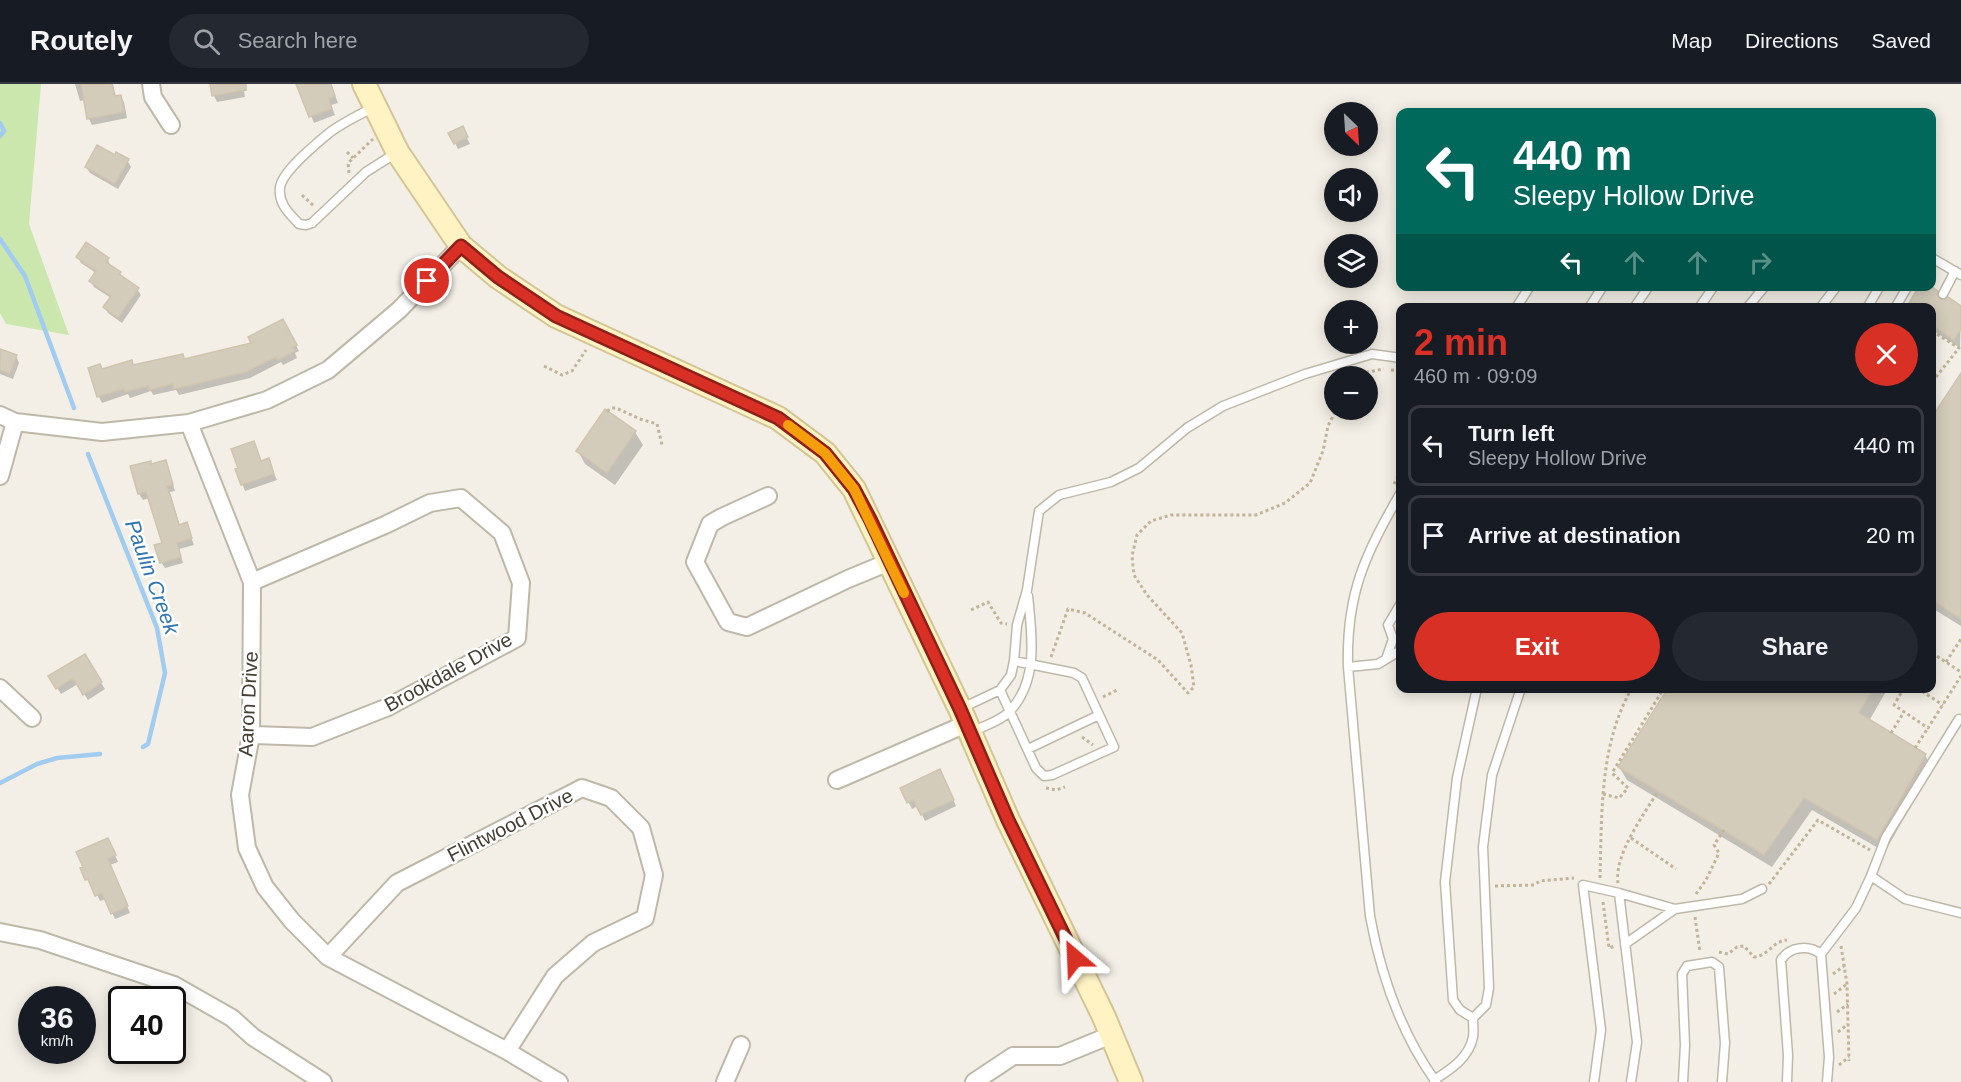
<!DOCTYPE html>
<html lang="en">
<head>
<meta charset="utf-8">
<style>
  :root { --surface:#171b24; --page:#242831; --text:#f1f3f6; --muted:#9ea1a6; --line:#363941; --accent:#d93025 }
  body { margin:0; font-family:Helvetica,sans-serif; background:var(--page); color:var(--text); height:100vh; display:flex; flex-direction:column; font-size:22px; white-space:nowrap }
  * { box-sizing:border-box; margin:0 }
  p { font-size:20px; color:var(--muted) }
  .icon { flex:none; width:33px; height:33px; fill:none; stroke:currentColor; stroke-width:2; stroke-linecap:round; stroke-linejoin:round }
  .map { position:relative; flex:1; overflow:hidden }
  .side { position:absolute; left:1396px; top:219px; width:540px; height:390px; display:flex; flex-direction:column; background:var(--surface); border-radius:12px; box-shadow:0 3px 15px #0003 }
  .side>* { flex:none }
  .hud { position:absolute; left:1396px; top:24px; width:540px; height:183px; border-radius:12px; box-shadow:0 3px 15px #0003; background:#00695c; color:#fff; overflow:hidden }
  .needle { width:39px; rotate:155deg }
  .controls { position:absolute; left:1324px; top:18px; display:grid; gap:12px }
  .controls a { display:grid; place-items:center; width:54px; height:54px; border-radius:50%; background:var(--surface); box-shadow:0 3px 15px #0003; font-size:30px }
  .speed { position:absolute; left:18px; top:902px; display:flex; gap:12px; font-size:30px; font-weight:700; text-align:center }
  .speed>* { display:grid; place-content:center; width:78px; height:78px; border-radius:50%; background:var(--surface); box-shadow:0 3px 15px #0003; line-height:1 }
  .speed small { font-size:15px; font-weight:400 }
  .speed .limit { border:3px solid #111; border-radius:9px; background:#fff; color:#111 }
  .pin { position:absolute; display:grid; place-items:center; width:51px; height:51px; color:#fff; margin:-26px; border:3px solid #fff; border-radius:50%; box-shadow:0 2px 6px #0007 }
  .me { position:absolute; width:66px; margin:-33px; rotate:334deg; stroke-linejoin:round; filter:drop-shadow(0 0 4px #0008) }
  .turn { display:flex; align-items:center; gap:21px; height:126px; padding:0 18px; font-size:27px }
  .turn .icon { width:78px; height:78px; stroke-width:2.5 }
  .turn b { display:block; font-size:42px; line-height:51px }
  .lanes { display:flex; align-items:center; height:57px; padding:0 18px; background:#0003; justify-content:center; gap:30px; direction:ltr }
  .lanes .off { opacity:.35 }
  .round { display:grid; place-items:center; flex:none; width:63px; height:63px; border-radius:32px; background:var(--page) }
  .overview { display:flex; align-items:center; justify-content:space-between; height:102px; padding:0 18px }
  h1 { font-size:36px; font-weight:700; line-height:45px; color:var(--accent) }
  .primary-button { display:flex; gap:12px; margin-top:auto; padding:12px 18px }
  .primary-button a { flex:1; height:69px; border-radius:36px; background:var(--accent); color:#fff; font-size:24px; font-weight:700; line-height:69px; text-align:center }
  .primary-button a+a { background:var(--page); color:var(--text) }
  ul { padding:0; list-style:none }
  li { display:flex; align-items:center; gap:18px; height:81px; margin:0 12px 9px; padding:0 6px; border:3px solid var(--line); border-radius:12px }
  li div { flex:1 }
  li b { display:block; font-size:22px }
  li em { font-style:normal }
  header { display:flex; align-items:center; gap:36px; box-sizing:border-box; height:84px; padding:0 30px; background:var(--surface); border-bottom:2px solid var(--line) }
  header strong { font-size:28px }
  nav { display:flex; gap:33px; margin-inline-start:auto; font-size:21px }
  .search { width:420px; height:54px; background:var(--page); display:flex; align-items:center; gap:15px; box-sizing:border-box; padding:0 21px; border-radius:33px; color:var(--muted); font-size:22px }
  .map>svg:first-child { display:block }
  .green { fill:#cbe7ae }
  .shadow { fill:#0003 }
  .lines { fill:none; stroke-linecap:round; stroke-linejoin:round }
  .stream { stroke:#a1ccf0; stroke-width:4.5 }
  .building { fill:#d4ccbb; stroke:#cfc4ae; stroke-width:1.5 }
  .lane-casing { stroke:#beb8a8; stroke-width:11 }
  .street-casing { stroke:#beb8a8; stroke-width:20 }
  .secondary-casing { stroke:#d3c595; stroke-width:26 }
  .path { stroke:#c0b499; stroke-width:3; stroke-dasharray:3 3; stroke-linecap:butt }
  .lane { stroke:#fff; stroke-width:8 }
  .street { stroke:#fff; stroke-width:16 }
  .secondary { stroke:#fff3c4; stroke-width:22 }
  .route-casing { stroke:#8d1f18; stroke-width:15 }
  .route { stroke:#d93025; stroke-width:10 }
  .slow { stroke:#f59e0b; stroke-width:10 }
  .labels { text-anchor:middle; stroke-width:5; stroke-linejoin:round; paint-order:stroke }
  .street-label { font-size:20px; fill:#454035; stroke:#fff }
  .water-label { font-size:21px; font-style:italic; fill:#2e74b1; stroke:#fff }
</style>
</head>
<body>
<header>
<strong>Routely</strong>
<div class="search"><svg class="icon" aria-label="search" viewBox="0 0 24 24"><circle cx="10" cy="10" r="6"/><path d="M15 15l6 6"/></svg>Search here</div>
<nav><a>Map</a><a>Directions</a><a>Saved</a></nav>
</header>
<div class="map">
<svg width="1961" height="998" viewBox="0 0 1961 998">
  <rect width="100%" height="100%" fill="#f3efe6"/>
  <path class="green" d="M0,0h41l-12,140 40,111 -63,-11 -6,-11z"/>
  <path class="shadow" d="M75,0h38l3,13 4,-1 4,6 3,16 -35,7 -3,-6 -4,-19 -5,1z
    M212,0h31l2,13 -28,5 -3,-6z
    M298,0h25l10,6 5,13 -7,2 4,10 -21,8z
    M465,50l5,10 -12,5 -3,-6z
    M127,76l4,7 -13,22 -28,-16 -4,-6z
    M78,173l30,2 2,7 10,7 4,7 13,9 4,6 -19,28 -14,-10 -4,-6 7,-9 -17,-11 -3,-6 5,-8 -15,-10z
    M1936,208l6,9 19,6 -1,41 -28,-18v-22z
    M283,237l16,30 -4,2 2,5 -14,7 -2,-3 -31,16 -71,17 -3,-5 -23,5 -2,-4 -21,7 -2,-4 -26,9 -3,-6 -9,-28 13,2 82,-11 69,-16z
    M0,264l1,3 15,5 3,7 -6,16 -13,-5z
    M1961,292v250l-29,-18v-188z
    M635,348l8,13 -28,40 -30,-21 -7,-13z
    M253,359l9,20 6,-3 9,20 -32,11 -8,-21z
    M166,378l9,29 -5,1 10,34 6,-2 8,21 -15,4 4,14 -18,5 -4,-6 2,-18 -14,-46 -6,2 -4,-6 12,-29z
    M84,572l21,33 -17,11 -10,-16 -17,10 -11,-17z
    M1670,604h218l-19,33 56,34 7,13 -47,84 -73,-42 -40,57 -145,-87 -8,-13z
    M943,693l13,29 -31,15 -7,-15 -6,3 -10,-20z
    M111,762l7,16 -8,3 20,48 -15,6 -9,-20 -6,2 -8,-17 -2,1 -3,-6z"/>
  <g class="lines">
    <path class="stream" d="M0,39l4,8 -4,5
      M0,155l25,37 49,132
      M88,370l69,174 8,45 -17,71 -5,3
      M0,699l37,-19 20,-6 43,-4"/>
  </g>
  <path class="building" d="M81,0h31l2,12 7,-1 3,17 -37,7z
    M210,0h36v6l-34,6z
    M296,0h35l4,12 -6,3 3,10 -23,8z
    M463,42l5,11 -14,7 -6,-11z
    M97,61l18,10 1,-3 13,7 -14,25 -30,-17z
    M86,158l23,16 -3,4 15,10 -2,2 20,14 -21,30 -15,-11 8,-11 -22,-15 7,-10 -20,-14z
    M1919,202h12l7,5 -1,4 3,4 4,1 4,-3 13,9v23l-7,11 -22,-15v-17h-26z
    M283,235l14,26 -4,2 2,4 -17,9 -2,-3 -30,15 -72,17 -1,-5 -24,6 -1,-4 -23,6 -1,-3 -27,8 -9,-29 12,-4 2,5 30,-9 1,5 50,-11 1,5 67,-16 -3,-6z
    M0,265l17,6 -7,19 -10,-4z
    M1961,289v246l-29,-19v-183z
    M605,325l31,22 -29,42 -31,-22z
    M254,357l7,20 8,-3 5,16 -33,11 -6,-16 3,-1 -7,-19z
    M166,376l7,25 -6,1 12,39 8,-3 5,16 -15,5 4,14 -21,6 -6,-18 8,-2 -16,-51 -8,2 -8,-28 21,-5v3z
    M85,570l17,28 -19,13 -10,-17 -17,11 -8,-13z
    M1668,604h205l-14,25 67,41 -49,86 -73,-42 -40,57 -146,-88z
    M940,685l14,31 -33,15 -8,-15 -6,3 -7,-15z
    M108,754l8,17 -8,4 20,47 -17,8 -9,-21 -7,3 -7,-17 -3,1 -5,-12 3,-1 -7,-15z"/>
  <g class="lines">
    <g class="lane-casing">
      <path id="lane" d="M374,23c-15,8 -32,16 -45,26 -13,11 -48,39 -49,55 -2,16 10,26 19,36l7,1 6,-2 54,-51 30,-19
        M1932,174l29,17
        M1943,210l12,-23
        M1516,224l14,-22
        M1589,224l14,-22
        M1634,224l15,-22
        M1699,224l15,-22
        M1747,224l18,-22
        M1820,224l17,-22
        M1867,224l13,-22
        M1895,224l13,-22
        M1401,408c-36,63 -55,101 -53,175l22,249c11,60 30,116 66,166
        M1386,575l7,-20 -5,-14 13,-22
        M1348,583l30,-3 23,-14
        M1000,606l36,78 8,8 8,-1 62,-28 -32,-69 -8,-5 -60,-12
        M960,625l40,-19 11,-15 3,-14 3,-36 10,-35 12,-79 20,-16 52,-13 28,-14 48,-40 36,-22 82,-32 67,-20 29,4
        M972,648c11,-6 29,-11 37,-20 30,-31 23,-76 19,-116
        M1028,665l71,-34
        M1871,792l15,-39 73,-118
        M1625,860l50,-35
        M1821,870l35,-46 15,-32 34,23 56,14
        M1473,934l-13,-8 -7,-10 -8,-118 12,-104 20,-90
        M1434,996c16,-10 35,-22 39,-43 1,-5 0,-13 0,-19l13,-13 3,-17 -6,-141 9,-72 29,-87
        M1594,998l7,-52 -18,-145 36,8
        M1631,998l6,-40 -18,-149 56,16 67,-10 20,-10
        M1683,998l2,-37 -3,-71 5,-8 25,-4 7,5 6,76 -3,39
        M1787,998l1,-27 -7,-95c8,-13 27,-16 40,-6l8,103 -2,25"/>
    </g>
    <g class="street-casing">
      <path id="street" d="M151,0l2,13 18,28
        M0,331l15,7 87,10 87,-9 78,-23 61,-30 71,-60 62,-64
        M189,339l63,159 -1,153 -11,60 7,53 18,39 27,34 36,36 179,94 52,31
        M0,392l15,-54
        M768,412l-46,21 -12,7 -15,38 33,60 19,5 101,-48 41,-17
        M0,604l32,30
        M251,651l61,2 76,-30 129,-69 4,-55 -19,-50 -41,-35 -31,5 -45,22 -133,57
        M837,696l129,-56
        M0,848l40,8 134,45 58,33 21,19 70,45
        M328,873l69,-74 185,-95 29,10 30,30 13,47 -9,43 -52,25 -38,33 -48,75
        M725,998l16,-37
        M974,998l39,-26h47l51,-21"/>
    </g>
    <g class="secondary-casing">
      <path id="secondary" d="M364,0l34,69 63,93 37,31 58,39 222,102 47,35 29,36 106,220 48,111 96,197 27,65"/>
    </g>
    <path class="path" d="M347,68l6,6
      M349,89l-1,-10 25,-24
      M302,111l13,12
      M1932,247l27,17 -27,34
      M544,282l18,9 10,-4 14,-21
      M1391,286l10,1
      M1355,292l2,-2 27,-5
      M607,327l5,-3h4l24,11 17,5 5,21
      M1394,400l7,-13
      M971,526l17,-8 13,21 6,1
      M1932,569l29,19
      M1051,573l17,-48 17,4 73,47 30,33 6,-6 -3,-22 -9,-32 -35,-38 -13,-20 -2,-19 5,-21 14,-14 20,-6h85l29,-12 25,-20 13,-32 5,-25 8,-16
      M1946,578l15,-23
      M1904,604l-10,17 34,23 33,-52
      M1917,604l26,17
      M1103,613l14,-7
      M1891,649l13,-21
      M1082,653l11,8
      M1915,664l13,-20
      M1046,704l10,2 9,-3
      M1603,710l16,4 9,-10 -16,-15 52,-85
      M1631,754l45,31
      M1600,794c2,-64 -1,-133 32,-190
      M1618,799c-4,-29 26,-68 40,-92
      M1769,800l49,-64 52,30
      M1495,802l39,-1 6,-4 34,-3
      M1696,810l10,-14 13,-27 -5,-8 10,-15
      M1603,818l6,46 6,-2
      M1695,833l5,35
      M1841,862l6,38 2,77
      M1719,868l9,2 9,-7 7,-1 10,11c14,-1 19,-16 33,-17
      M1833,890l11,-8
      M1834,910l13,-10
      M1837,928l11,-8
      M1838,948l10,-8
      M1839,981l10,-8"/>
    <use href="#lane" class="lane"/>
    <use href="#street" class="street"/>
    <use href="#secondary" class="secondary"/>
  </g>
  <g class="lines">
    <g class="route-casing">
      <path id="route" d="M427,197l34,-35 37,31 58,39 222,102 47,35 29,36 16,30 90,190 48,111 67,138"/>
    </g>
    <use href="#route" class="route"/>
    <path class="slow" d="M788,341l37,28 29,36 50,104"/>
  </g>
  <g class="labels">
    <g class="street-label">
      <text transform="translate(448 588) rotate(-29)" y="7">Brookdale Drive</text>
      <text transform="translate(248 620) rotate(-87)" y="7">Aaron Drive</text>
      <text transform="translate(510 741) rotate(-27)" y="7">Flintwood Drive</text>
    </g>
    <g class="water-label">
      <text transform="translate(152 493) rotate(70)" y="7">Paulin Creek</text>
    </g>
  </g>
</svg>
<div class="controls">
<a><svg class="needle" viewBox="-14 -14 28 28"><path d="M0-13l5 13h-10z" fill="#e53935"/><path d="M0 13l5-13h-10z" fill="#9ea1a6"/></svg></a>
<a><svg class="icon" aria-label="sound" viewBox="0 0 24 24"><path d="M4 9h4l5-4v14l-5-4H4zM17 9q2 3 0 6"/></svg></a>
<a><svg class="icon" aria-label="layers" viewBox="0 0 24 24"><path d="M12 4l9 5-9 5-9-5zM3 14l9 5 9-5"/></svg></a>
<a>+</a>
<a>−</a>
</div>
<div class="speed"><div>36<small>km/h</small></div><div class="limit">40</div></div>
<div class="pin" style="left:427px;top:197px;background:#d93025"><svg class="icon" aria-label="arrive" viewBox="0 0 24 24"><path d="M6 21V4h12l-3 4 3 4H6"/></svg></div>
<svg class="me" style="left:1075px;top:874px" viewBox="-20 -20 40 40"><path d="M0-17L14 15 0 8-14 15z" fill="#d93025" stroke="#fff" stroke-width="4"/></svg>
<div class="hud">
<div class="turn"><svg class="icon" aria-label="left" viewBox="0 0 24 24"><path d="M17 20v-9H6M10 6l-5 5 5 5"/></svg><div><b>440 m</b>Sleepy Hollow Drive</div></div>
<div class="lanes"><svg class="icon" aria-label="left" viewBox="0 0 24 24"><path d="M17 20v-9H6M10 6l-5 5 5 5"/></svg><svg class="icon off" aria-label="ahead" viewBox="0 0 24 24"><path d="M12 20V5M6 11l6-6 6 6"/></svg><svg class="icon off" aria-label="ahead" viewBox="0 0 24 24"><path d="M12 20V5M6 11l6-6 6 6"/></svg><svg class="icon off" aria-label="right" viewBox="0 0 24 24"><path d="M7 20v-9h11M14 6l5 5-5 5"/></svg></div>
</div>
<section class="side">
<div class="overview"><div><h1>2 min</h1><p>460 m · 09:09</p></div><a class="round" style="background:#d93025;color:#fff"><svg class="icon" aria-label="close" viewBox="0 0 24 24"><path d="M6 6l12 12M18 6L6 18"/></svg></a></div>
<ul>
<li><svg class="icon" aria-label="left" viewBox="0 0 24 24"><path d="M17 20v-9H6M10 6l-5 5 5 5"/></svg><div><b>Turn left</b><p>Sleepy Hollow Drive</p></div><em>440 m</em></li>
<li><svg class="icon" aria-label="arrive" viewBox="0 0 24 24"><path d="M6 21V4h12l-3 4 3 4H6"/></svg><div><b>Arrive at destination</b></div><em>20 m</em></li>
</ul>
<div class="primary-button"><a>Exit</a><a>Share</a></div>
</section>
</div>
</body>
</html>
